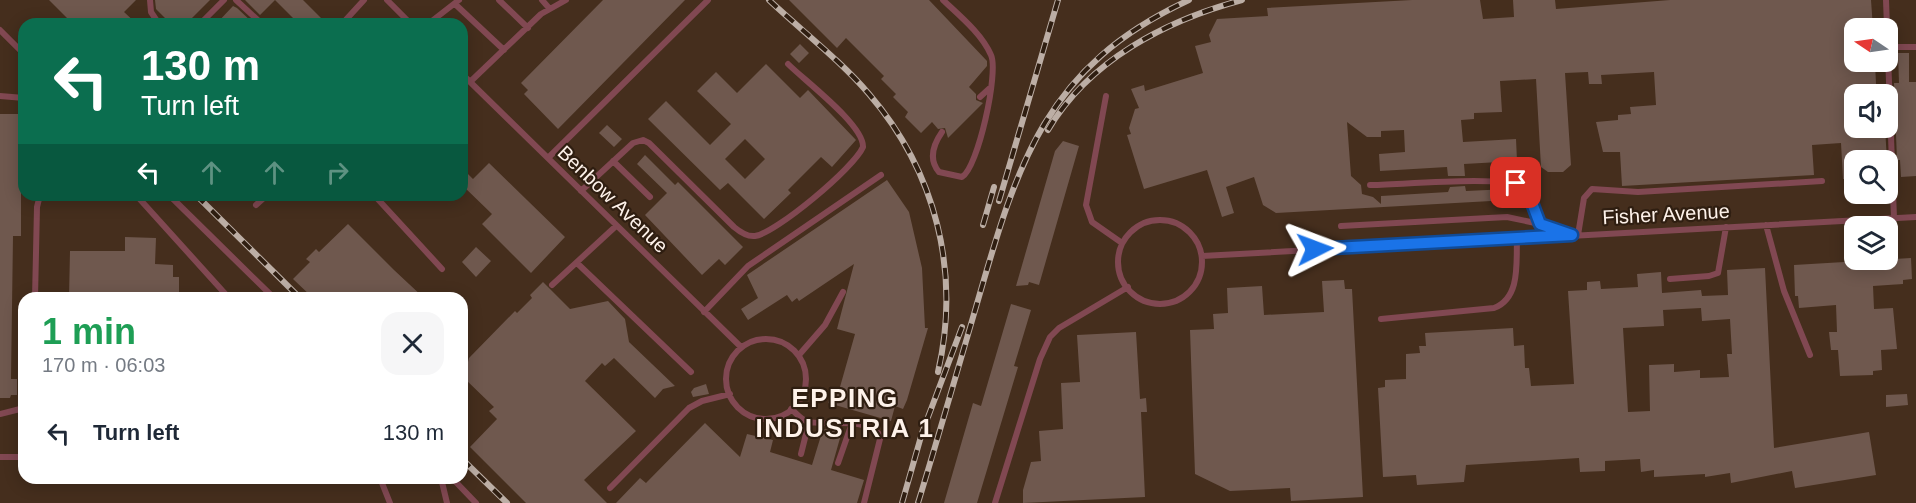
<!DOCTYPE html>
<html lang="en">
<head>
<meta charset="utf-8">
<style>
  :root { --surface:#fff; --page:#f6f6f7; --text:#1f2937; --muted:#747a83 }
  body { margin:0; font-family:Helvetica,sans-serif; background:var(--page); color:var(--text); height:100vh; display:flex; flex-direction:column; font-size:22px; white-space:nowrap }
  * { box-sizing:border-box; margin:0 }
  p { font-size:20px; color:var(--muted) }
  .icon { flex:none; width:33px; height:33px; fill:none; stroke:currentColor; stroke-width:2; stroke-linecap:round; stroke-linejoin:round }
  .map { position:relative; flex:1; overflow:hidden }
  .panel { position:absolute; left:18px; top:292px; width:450px; height:192px; display:flex; flex-direction:column; background:var(--surface); border-radius:18px; box-shadow:0 3px 15px #0003 }
  .panel>* { flex:none }
  .hud { position:absolute; left:18px; top:18px; width:450px; height:183px; border-radius:18px; box-shadow:0 3px 15px #0003; background:#0b6e4f; color:#fff; overflow:hidden }
  .needle { width:39px; rotate:283deg }
  .fabs { position:absolute; left:1844px; top:18px; display:grid; gap:12px }
  .fabs a { display:grid; place-items:center; width:54px; height:54px; border-radius:12px; background:var(--surface); box-shadow:0 3px 15px #0003; font-size:30px }
  .pin { position:absolute; display:grid; place-items:center; width:51px; height:51px; color:#fff; margin:-26px; border-radius:12px; box-shadow:0 3px 9px #0006 }
  .me { position:absolute; width:66px; margin:-33px; rotate:87deg; stroke-linejoin:round; filter:drop-shadow(0 0 4px #0008) }
  .turn { display:flex; align-items:center; gap:21px; height:126px; padding:0 24px; font-size:27px }
  .turn .icon { width:78px; height:78px; stroke-width:2.5 }
  .turn b { display:block; font-size:42px; line-height:51px }
  .lanes { display:flex; align-items:center; height:57px; padding:0 24px; background:#0003; justify-content:center; gap:30px; direction:ltr }
  .lanes .off { opacity:.35 }
  .round { display:grid; place-items:center; flex:none; width:63px; height:63px; border-radius:18px; background:var(--page) }
  .head { display:flex; align-items:center; justify-content:space-between; height:102px; padding:0 24px }
  h1 { font-size:36px; font-weight:800; line-height:45px; color:#1e9e55 }
  ul { padding:0; list-style:none }
  li { display:flex; align-items:center; gap:18px; height:78px; padding:0 24px }
  li div { flex:1 }
  li b { display:block; font-size:22px }
  li em { font-style:normal }
  .map>svg:first-child { display:block }
  .built { fill:#452e1d; fill-rule:evenodd }
  .building { fill:#6f584e; fill-rule:evenodd }
  .lines { fill:none; stroke-linecap:round; stroke-linejoin:round }
  .service { stroke:#814852; stroke-width:6 }
  .rail-casing { stroke:#bcaea5; stroke-width:6 }
  .rail { stroke:#2f1e11; stroke-width:4; stroke-dasharray:11; stroke-linecap:butt }
  .route-casing { stroke:#114b97; stroke-width:15 }
  .route { stroke:#1a73e8; stroke-width:10 }
  .labels { text-anchor:middle; stroke-width:4.5; stroke-linejoin:round; paint-order:stroke }
  .street-label { font-size:20px; fill:#fef2ea; stroke:#2f1e11 }
  .district-label { font-size:26px; font-weight:bold; letter-spacing:1.5px; fill:#fef2ea; stroke:#2f1e11 }
</style>
</head>
<body>
<div class="map">
<svg width="1916" height="503" viewBox="0 0 1916 503">
  <rect width="100%" height="100%" fill="#39271b"/>
  <path class="built" d="M0,0h1916v503h-1916zM24,24h438v171h-438zM1854,28h33v34h-33zM1854,94h33v34h-33zM1854,160h33v34h-33zM1854,226h33v34h-33zM24,298h438v180h-438z"/>
  <path class="building" d="M49,0h87l-12,12 13,12h-64z
    M155,0h55l-24,24h-15l-15,-15z
    M245,0h30l-15,15z
    M275,0h28l24,24h-28z
    M603,0h82l-127,129 -34,-35 4,-4 -7,-7z
    M789,0h140l58,61v5l-18,21 7,7v6l7,3 -35,35 -3,-10 -7,1 -6,-7 -11,11 -16,-16 3,-5 -15,-15 3,-3 -15,-15 3,-3 -38,-38 -9,10z
    M1412,0h68l3,19 31,-2 -1,-17h42l1,9 114,-9h201l2,28h-19v34h21l1,22h8v10h-30v34h31l2,32h-33v19h-11l-2,-36 -29,2 2,30 -192,11 -2,-34h-17l-7,-30 22,-2v-5l13,-1 -1,-7 26,-2 -2,-33 -53,3 1,9h-13l-1,-12 -23,1 6,92 -8,7h-15l-7,-5 -5,-88 -36,2 2,31 -28,1v6l-13,1 2,22 53,-3 1,22 -53,3 1,12h-17l-1,-9 -67,4 -1,-17 26,-2 -1,-22 -23,1v6h-14l-20,-15 4,54 10,9 1,9 11,3 8,7v-8l67,-4 2,-5 15,-1 1,5 43,-2v11l-233,13 -13,-8 -9,-28 -28,10 8,26 -12,4 -15,-47 -63,19 -17,-54 4,-1 -2,-6 6,-19 4,-1 -8,-19 13,-4 1,6 58,-18 -8,-27 16,-4 -2,-7 8,-16 51,-3 -1,-8z
    M233,6l4,2 16,15 -37,1z
    M800,44l9,9 -10,10 -9,-9z
    M1898,53h11v29h7v94l-15,1 -1,-17h-3l-3,-77h5z
    M766,64l34,34 8,-8 48,50 -24,27 -11,-10 -33,33 3,3 -27,26 -36,-36 -8,7 -72,-71 18,-18 44,44 21,-21 -34,-33 19,-19 21,21zM745,139l20,20 -20,20 -20,-20z
    M0,114h21v122h-8l-2,143h6v16h-6l-1,3h-10z
    M607,125l15,14 -8,8 -15,-14z
    M1063,141l16,5 -40,139 -10,-3 -1,3 -12,1 39,-135z
    M645,155l30,30 3,-3 65,65 -18,18 -6,-6 -17,16 -57,-60 22,-22 -30,-29z
    M489,163l76,74 -34,36 -49,-49 10,-10 -30,-29v-17l11,11z
    M887,180l22,32 13,56 3,60h3l-21,72 -4,9 -8,-3 -4,15 -63,-18 3,-11 7,2 17,-60 -18,-5 17,-65 -55,37 -2,-3 -5,4 -5,-7 -39,25 -7,-11 17,-11 -11,-23z
    M348,224l46,46 30,28h-111l-20,-19 17,-17 -4,-3 10,-10 3,3z
    M125,237l31,1 -1,26 18,1v12h6v21h-110l1,-47h55z
    M476,247l15,14 -15,16 -14,-15z
    M1911,258l1,21 -9,1v4l-30,2 1,23 19,-1 4,41 -16,1 1,20 -9,1v4l-33,1 -2,-26h-7l-2,-18h8l-1,-27 -37,3 -1,-12h-3l-1,-31z
    M1765,268l9,180 95,-16 7,43 -81,13 -3,-17 -61,12 -1,-10 -25,4v-3l-51,3v-7l-13,2 -1,-13 -35,2v10l-25,1 -1,-14 -113,7 -2,17 -47,3 -1,-10 -33,2 -5,-89 7,-1v-7l21,-1v-25l14,-1 -1,-7h7l-1,-13 88,-5 1,18 10,-1 1,23h4l2,18 43,-2 -6,-93 19,-1v-8l13,-1 1,8 37,-2 -1,-13 24,-2 1,21 39,-3 1,6 26,-1 -1,-25zM1701,308l1,13 28,-2 2,35h-5l2,23 -29,1v-8l-26,2v-8l-25,1 1,46 -22,1 -5,-84 41,-2 -1,-16z
    M1344,280l1,9h7l11,208 -72,4 -1,-13 -60,3 -35,-17 -5,-144 24,-1 -1,-15 15,-1 -1,-25 35,-2 2,29 60,-3 -2,-31z
    M543,282l27,27 38,-8 17,18 4,23 46,44 -12,3 -8,9 -41,-40 -9,8 -3,-3 -17,18 51,50 -52,49 23,23h-81l-56,-56 27,-28 -8,-8 5,-4 -30,-29 5,-20 46,-47 2,2 15,-15 -2,-3z
    M1011,304l20,6 -17,56 4,1 -41,136h-33l29,-100 8,3z
    M1136,332l4,67 6,-1 1,14h-6l4,85 -122,6v-13l8,-28 10,-1 -2,-30 24,-2 -2,-46 19,-1 -3,-47z
    M706,384l3,10 -16,3 -2,-5 3,-4z
    M1907,394l1,11 -22,2v-12z
    M705,423l35,34 7,-23 26,6 -3,12 42,13 11,-36 19,2 -11,39 33,10 -7,23h-241l24,-25 6,5z"/>
  <g class="lines">
    <path class="service" d="M150,0l1,12 8,12
      M236,0l26,24
      M387,0l24,24
      M499,0l29,28
      M542,0l7,8
      M1886,0l8,218
      M455,4l49,46
      M200,24l24,-24
      M342,24l22,-24
      M428,24l31,-24
      M0,30l24,24
      M1888,47h28
      M462,74l279,273
      M470,82l71,-68 25,-14
      M0,96l24,2
      M1106,96l-20,109 6,17 30,21
      M980,97l11,-10
      M942,132c-9,13 -14,27 -3,40l23,5c16,-9 37,-105 29,-122 -9,-21 -31,-39 -48,-55
      M548,158l160,-158
      M613,161l37,36
      M1370,185c27,0 136,-10 152,2 11,7 14,25 18,37
      M581,191l52,-48 10,-3 6,3 85,84c6,5 13,10 21,9 21,-3 99,-68 108,-89 1,-22 -58,-66 -75,-83
      M136,195l93,103
      M169,195l105,103
      M374,195l68,74
      M256,205l11,-10
      M1118 262a42 42 0 1 1 84 0a42 42 0 1 1-84 0Z
      M1766,225l18,66 26,64
      M1341,226l166,-9 33,7 29,10
      M1578,235l6,-37 8,-9 46,3 184,-11
      M1202,256l714,-39
      M577,263l114,109
      M1670,279l39,-3 9,-3 8,-46
      M552,285l64,-59
      M35,298l2,-91 3,-12
      M704,312l44,-46 133,-91
      M1381,319l113,-11c27,-10 22,-46 23,-70
      M726 379a40 40 0 1 1 80 0a40 40 0 1 1-80 0Z
      M799,355l26,-30 18,-33
      M791,409c5,4 10,10 15,12 22,7 53,-6 73,13l1,5 -16,64
      M0,414l24,-6
      M801,454l8,-32
      M0,457h24
      M838,463l14,-40
      M380,478l10,25
      M441,478l6,25
      M452,478l24,25
      M610,488l79,-80 13,-7 28,-7
      M995,503l45,-144 10,-22 9,-9 69,-41"/>
    <g class="rail-casing">
      <path id="rail" d="M769,0c33,31 71,60 100,94 67,78 92,178 69,278
        M1048,130c41,-70 119,-110 194,-130
        M196,195l104,103
        M999,201l59,-201
        M983,225l11,-38
        M462,459l45,44
        M902,503l20,-70 40,-106
        M918,503c20,-65 39,-131 58,-196 41,-142 68,-240 213,-307"/>
    </g>
    <use href="#rail" class="rail"/>
  </g>
  <g class="lines">
    <g class="route-casing">
      <path id="route" d="M1315,249l257,-14 -32,-11 -11,-29 -13,-12"/>
    </g>
    <use href="#route" class="route"/>
  </g>
  <g class="labels">
    <g class="street-label">
      <text transform="translate(613 199) rotate(44)" y="7">Benbow Avenue</text>
      <text transform="translate(1666 214) rotate(-3)" y="7">Fisher Avenue</text>
    </g>
    <g class="district-label">
      <text x="845" y="407">EPPING<tspan x="845" dy="30">INDUSTRIA 1</tspan></text>
    </g>
  </g>
</svg>
<div class="fabs">
<a><svg class="needle" viewBox="-14 -14 28 28"><path d="M0-13l5 13h-10z" fill="#e53935"/><path d="M0 13l5-13h-10z" fill="#747a83"/></svg></a>
<a><svg class="icon" aria-label="sound" viewBox="0 0 24 24"><path d="M4 9h4l5-4v14l-5-4H4zM17 9q2 3 0 6"/></svg></a>
<a><svg class="icon" aria-label="search" viewBox="0 0 24 24"><circle cx="10" cy="10" r="6"/><path d="M15 15l6 6"/></svg></a>
<a><svg class="icon" aria-label="layers" viewBox="0 0 24 24"><path d="M12 4l9 5-9 5-9-5zM3 14l9 5 9-5"/></svg></a>
</div>
<div class="pin" style="left:1516px;top:183px;background:#d93025"><svg class="icon" aria-label="arrive" viewBox="0 0 24 24"><path d="M6 21V4h12l-3 4 3 4H6"/></svg></div>
<svg class="me" style="left:1315px;top:249px" viewBox="-20 -20 40 40"><path d="M0-17L14 15 0 8-14 15z" fill="#1a73e8" stroke="#fff" stroke-width="4"/></svg>
<div class="hud">
<div class="turn"><svg class="icon" aria-label="left" viewBox="0 0 24 24"><path d="M17 20v-9H6M10 6l-5 5 5 5"/></svg><div><b>130 m</b>Turn left</div></div>
<div class="lanes"><svg class="icon" aria-label="left" viewBox="0 0 24 24"><path d="M17 20v-9H6M10 6l-5 5 5 5"/></svg><svg class="icon off" aria-label="ahead" viewBox="0 0 24 24"><path d="M12 20V5M6 11l6-6 6 6"/></svg><svg class="icon off" aria-label="ahead" viewBox="0 0 24 24"><path d="M12 20V5M6 11l6-6 6 6"/></svg><svg class="icon off" aria-label="right" viewBox="0 0 24 24"><path d="M7 20v-9h11M14 6l5 5-5 5"/></svg></div>
</div>
<section class="panel">
<div class="head"><div><h1>1 min</h1><p>170 m · 06:03</p></div><a class="round"><svg class="icon" aria-label="close" viewBox="0 0 24 24"><path d="M6 6l12 12M18 6L6 18"/></svg></a></div>
<ul>
<li><svg class="icon" aria-label="left" viewBox="0 0 24 24"><path d="M17 20v-9H6M10 6l-5 5 5 5"/></svg><div><b>Turn left</b></div><em>130 m</em></li>
</ul>
</section>
</div>
</body>
</html>
